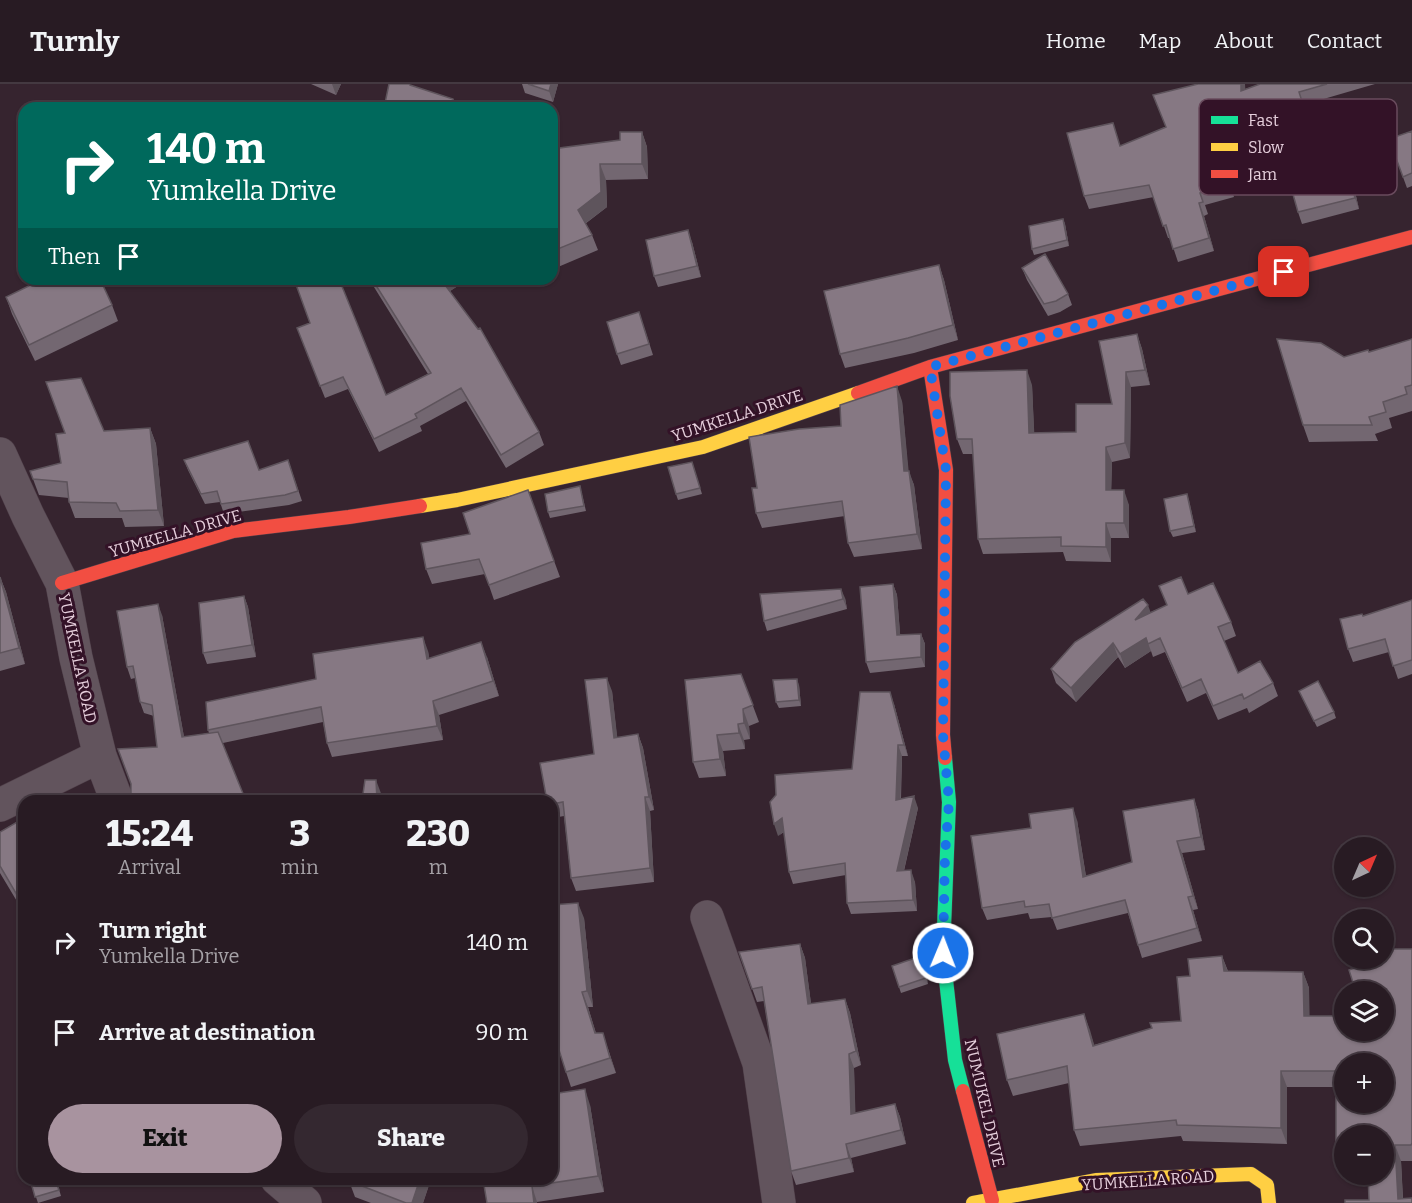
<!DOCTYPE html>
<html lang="en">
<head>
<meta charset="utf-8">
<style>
  :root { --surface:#281b23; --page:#342830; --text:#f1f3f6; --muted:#a5a1a6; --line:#443941; --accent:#a8939f }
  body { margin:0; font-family:Bitter,serif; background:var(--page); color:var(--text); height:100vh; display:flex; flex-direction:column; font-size:22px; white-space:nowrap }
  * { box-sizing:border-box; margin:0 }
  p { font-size:20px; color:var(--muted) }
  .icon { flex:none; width:33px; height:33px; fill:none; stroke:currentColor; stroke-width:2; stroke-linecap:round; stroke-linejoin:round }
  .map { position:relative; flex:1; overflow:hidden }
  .side { position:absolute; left:18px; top:711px; width:540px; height:390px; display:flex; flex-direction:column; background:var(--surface); border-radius:18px; box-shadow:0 2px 4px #0004,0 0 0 2px var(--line) }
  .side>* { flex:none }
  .top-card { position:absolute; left:18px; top:18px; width:540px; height:183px; border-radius:18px; box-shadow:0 2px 4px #0004,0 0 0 2px var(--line); background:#00695c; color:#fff; overflow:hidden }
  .needle { width:39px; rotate:44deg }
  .fabs { position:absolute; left:1334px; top:753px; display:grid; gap:12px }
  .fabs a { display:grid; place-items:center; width:60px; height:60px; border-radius:50%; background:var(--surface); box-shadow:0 2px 4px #0004,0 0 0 2px var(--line); font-size:30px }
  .pin { position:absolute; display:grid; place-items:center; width:51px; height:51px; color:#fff; margin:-26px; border-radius:12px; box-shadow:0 3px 9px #0006 }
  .me { position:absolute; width:66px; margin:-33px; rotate:1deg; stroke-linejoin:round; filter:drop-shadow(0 0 4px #0008) }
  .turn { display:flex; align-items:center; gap:21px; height:126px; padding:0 30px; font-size:27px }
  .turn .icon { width:78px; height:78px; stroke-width:2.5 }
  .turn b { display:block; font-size:42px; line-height:51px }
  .then { display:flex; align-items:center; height:57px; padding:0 30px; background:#0003; gap:12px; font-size:22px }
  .eta { display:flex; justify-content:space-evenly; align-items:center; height:102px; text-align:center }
  .eta b { font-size:36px; font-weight:800; line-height:42px }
  .primary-button { display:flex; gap:12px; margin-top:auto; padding:12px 30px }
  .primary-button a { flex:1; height:69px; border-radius:36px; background:var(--accent); color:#111; font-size:24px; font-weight:800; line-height:69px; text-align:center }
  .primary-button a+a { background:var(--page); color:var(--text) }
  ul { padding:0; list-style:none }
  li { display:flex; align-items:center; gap:18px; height:90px; padding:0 30px }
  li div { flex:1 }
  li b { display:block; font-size:22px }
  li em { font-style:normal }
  header { display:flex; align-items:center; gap:36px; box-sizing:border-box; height:84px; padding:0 30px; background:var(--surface); border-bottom:2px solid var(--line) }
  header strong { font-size:28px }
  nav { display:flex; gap:33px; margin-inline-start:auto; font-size:21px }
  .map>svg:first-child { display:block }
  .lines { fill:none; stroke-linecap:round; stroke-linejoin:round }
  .street-casing { stroke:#50404a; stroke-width:34 }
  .fast-casing { stroke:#50404a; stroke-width:15 }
  .slow-casing { stroke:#50404a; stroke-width:15 }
  .jam-casing { stroke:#50404a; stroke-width:15 }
  .street { stroke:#62545d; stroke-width:33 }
  .fast { stroke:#16e098; stroke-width:14 }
  .slow { stroke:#ffcf43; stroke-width:14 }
  .jam { stroke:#f24e42; stroke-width:14 }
  .wall { fill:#736771 }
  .shaded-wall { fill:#5e545c }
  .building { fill:#867883; stroke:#5e545c; stroke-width:1.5; fill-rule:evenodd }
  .route { stroke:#1a73e8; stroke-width:10; stroke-dasharray:0 18 }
  .labels { text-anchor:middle; stroke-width:6; stroke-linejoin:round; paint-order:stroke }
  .street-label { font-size:16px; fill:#e6cfdc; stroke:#331227 }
  .key { fill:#331227; stroke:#694b5d; stroke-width:1.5 }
  .key-label { font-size:16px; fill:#e6cfdc }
</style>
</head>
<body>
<header>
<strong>Turnly</strong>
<nav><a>Home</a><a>Map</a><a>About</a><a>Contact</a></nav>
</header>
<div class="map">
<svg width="1412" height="1119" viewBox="0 0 1412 1119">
  <rect width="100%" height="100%" fill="#36242f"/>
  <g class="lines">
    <g class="street-casing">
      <path id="street" d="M0,370l28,62 34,67 14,75 24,98 17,45
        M0,721l100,-49
        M707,833l52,146 20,140
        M277,1095l28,24"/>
    </g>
    <g class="fast-casing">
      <path id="fast" d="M945,674l4,44 -6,151 12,107 8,31"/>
    </g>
    <g class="slow-casing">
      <path id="slow" d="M420,422l37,-6 246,-53 155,-54
        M973,1119l124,-23 154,-6 16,11 2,18"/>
    </g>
    <g class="jam-casing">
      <path id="jam" d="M930,283l16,103 -3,265 2,23
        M858,309l72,-26 482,-130
        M62,499l171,-52 116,-14 71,-11
        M963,1007l29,109"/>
    </g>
    <use href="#street" class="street"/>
    <use href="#fast" class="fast"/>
    <use href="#slow" class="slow"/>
    <use href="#jam" class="jam"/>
  </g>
  <path class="wall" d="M311,0h30l-5,11z
    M522,0h36l-5,18 -28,-9z
    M1260,0h115l-72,21 8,21 -90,31 13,40 -29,8 3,9 -4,2 10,35 -36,11 -8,-24h-2l-14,-41 -65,12 -5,-13 37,-50 44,-19 80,-38z
    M1412,47v55l-5,2 -18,-49z
    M642,48l5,15 1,32 -42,1 1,27 -22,17 7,11 6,15 -40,17 -6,-10v-108l68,-9z
    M1345,74l5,12 9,39 -57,15 -4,-12z
    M1063,135l2,5 4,22 -35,9 -2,-6z
    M692,158l9,35 -43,10 -4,-11z
    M939,181l5,15 14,60 -44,13 -69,15 -5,-14z
    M1022,184l46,26 4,11 -12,7 -12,4 -21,-36z
    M369,195h94l1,3 -14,9 89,141 5,13 -38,23 -40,-67 -46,25 2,5 -43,21 -31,-63 -23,9 -23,-57 84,54 42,-21z
    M6,213l106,8 6,16 -83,40 -23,-47z
    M643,240l10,31 -32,10 -4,-11z
    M1137,250l5,15 8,36 -19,2 -1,71 -18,4 -1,28 18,15v33h-18v24l-45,-1 -3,-9 -80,2 -5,-15 -5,-85h-10l-6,-15 75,-54 2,48 42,-1 36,-28z
    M1412,255v72l-23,7 3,10 -17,6 3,7 -69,1 -6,-17 41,-68 25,-5z
    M902,317l6,70 6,14 8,64 -68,8 -6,-14 -3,-27 -83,12 -6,-15 1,-25 84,-62z
    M150,344l6,16 8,82 -39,1 -3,-9h-47l-6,-16v-4l-30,-3 -9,-24 31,-8 43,-32z
    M184,376l75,10 29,-10 14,41 -13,4 -65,9 -4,-12 -15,2 -17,-34z
    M694,384l8,26 -24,6 -2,-6z
    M580,402l6,25 -36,7 -2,-6z
    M528,406l32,87 -66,23 -9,-26 -53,10 -6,-15z
    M1187,410l9,38 -23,5 -3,-6z
    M0,493l6,15 19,72 -25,7z
    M893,500l4,11 3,39h21l4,10v23l-55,6 -4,-11z
    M1159,502l29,8 43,28 5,14 -12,5 14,32 35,10 5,13 -29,17 -2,-5 -29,12 -12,-27 -19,9 -22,-50 -12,5 -2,-6 -26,17 -7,-11 -42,45 -20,-19 -5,-14 100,-57 16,-7z
    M244,512l4,11 8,50 -49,7 -4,-11z
    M845,514l2,11 -80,22 -3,-10z
    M1412,516v74l-14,5 -9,-27 -36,10 -5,-13 15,-33z
    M162,531l22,122 25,-4 -1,-3 108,-51 112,-28 1,7 58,-1 12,39 -60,19 4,25 -111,17 -5,-14 -4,-21 -100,21 -66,4 -3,-31 -10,-3 -4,-11 -5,-24 -4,1 -4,-12z
    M741,590l18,48 -10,4 1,13 -6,1 1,9 -22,2 3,25 -27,2 -6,-16z
    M799,601l2,21 -22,2 -3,-6z
    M612,607l5,47 21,-4 5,14 11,62 -4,1 4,71 -78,9 -5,-13 -7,-62 -11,2 -1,-3v-14l42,-47z
    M1299,607l35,21 2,6 -19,9z
    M894,620l14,52h-6l-1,43 17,9 -14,63 11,11 2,29 -66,3 -4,-11 -1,-28 -53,9 -4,-12 -5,-40 -6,4 74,-67z
    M1194,715l4,12 7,39 -23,3 16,56 -5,1 9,31 -60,17 -14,-45 -71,17 -5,-13 -22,2 -2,-6 -41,7 -5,-12 49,-80 46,-8 9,56 46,-14z
    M24,734v95l-24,-40v-41z
    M584,834l9,89h-5l8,26 12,16 8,24 -45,14 -5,-15z
    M800,860l5,14 6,46 34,-5 5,14 11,52 -7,3 1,45 40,-9 5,13 6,27 -55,14 3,14 -58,13 -5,-14 -27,-170 -7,1 -18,-50z
    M1412,865v212h-11l2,37 -34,2 14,-64h-39v28h-2l-6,-16v-61h-49v57l-104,-3 -2,-5 -101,10 -6,-16 -5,-47 -56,13 -6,-16 77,-66 10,31 87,-24 9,-45 32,-20 6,15 75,1 6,16v28l74,14z
    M921,872l3,6 4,22 -27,9 -9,-27z
    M590,1021l14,87 -67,10 -54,-23z
    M30,1095h26l5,17 -23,7z
    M350,1095h81l-8,24h-52l-16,-6 -6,-16z"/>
  <path class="shaded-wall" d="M332,0h9l-5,11z
    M551,0h7l-5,18 -4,-11z
    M1241,0h4l1,19 -5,-12z
    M642,48l5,15 1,32 -6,-15z
    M1345,74l5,12 9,39 -4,-11z
    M600,80l6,16 1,27 -24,18 -5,-15z
    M1199,119l5,13 10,35 -5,-13z
    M1063,135l2,5 4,22 -2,-6z
    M688,146l4,12 9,35 -4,-11z
    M939,181l5,15 14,60 -5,-15z
    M445,195h18l1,3 -17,11 -5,-12z
    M1137,250l5,15 8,36 -5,-15z
    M1027,286l5,15 3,63 -6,-15z
    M1126,288l5,15 -1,71 -5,-15z
    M897,302l5,15 8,84 -6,-14z
    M150,344l6,16 8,82 -6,-16z
    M1106,363l6,15 -1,43 -5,-15z
    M909,387l5,14 8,64 -5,-15z
    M1124,406l5,15v33l-5,-15z
    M1187,410l2,6 7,32 -2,-6z
    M1106,439l5,15v24l-5,-15z
    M0,493l6,15 19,72 -6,-16z
    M893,500l4,11 4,50 -4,-10z
    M841,505l4,9 2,11 -4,-10z
    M244,512l4,11 8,50 -4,-12z
    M158,520l4,11 24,133 -4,-11z
    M1148,521l5,14 -18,1z
    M921,550l4,10v23l-4,-10z
    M423,553l5,14 4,23 -5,-15z
    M1146,554l5,13 -26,17 -5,-14z
    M481,558l6,15 12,39 -6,-15z
    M1113,559l5,14 -42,45 -5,-14z
    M607,594l5,13 7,61 -5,-14z
    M797,595l2,6 2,21 -2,-6z
    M890,608l4,12 14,52 -4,-11z
    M433,617l6,14 4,25 -6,-14z
    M743,625l6,17 1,13 -6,-16z
    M738,640l6,16 1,9 -6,-16z
    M638,650l5,14 11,62 -5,-13z
    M717,651l6,16 3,25 -6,-17z
    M898,661l4,11 -2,55 -4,-11z
    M376,696l6,16v5h-5z
    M914,712l4,12 -17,75 -4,-12z
    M645,713l5,14 4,71 -4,-14z
    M1194,715l4,12 7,39 -4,-13z
    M1073,724l4,12 11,70 -5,-13z
    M782,734l4,12 -8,6 -4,-12z
    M1177,757l5,12 16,56 -5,-13z
    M911,786l4,12 2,29 -4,-11z
    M1188,813l5,13 9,31 -5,-13z
    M578,819l6,15 9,89 -6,-16z
    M800,860l5,14 8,60 -5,-14z
    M921,872l3,6 4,22 -2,-6z
    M1222,872l6,16 -4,-1z
    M1303,888l6,16 1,44 -6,-16z
    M582,908l6,15 12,42 -5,-16z
    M845,915l5,14 11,52 -5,-14z
    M1084,930l6,16 9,32 -6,-16z
    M603,949l5,16 8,24 -6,-15z
    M849,970l5,14 2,60 -5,-14z
    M1281,987l6,16v57l-6,-16z
    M585,1005l5,16 14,87 -6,-16z
    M895,1020l5,13 6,27 -5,-14z
    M846,1060l5,14 3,14 -5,-14z
    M1395,1061l6,16 2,42 -5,-4z
    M420,1095h11l-8,24h-11z
    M532,1102l5,16v1h-3z"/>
  <path class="building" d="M389,0h20l1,1 43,14 2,9h-71z
    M528,0h23l-2,7z
    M1198,0h43v7l19,-7h67l-28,8 7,22 -90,30 13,41 -29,8 3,9 -4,1 10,35 -36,11 -7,-24 -3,1 -14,-41 -65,11 -17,-63 46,-10 7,23 46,-19 -13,-32z
    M1412,47v42l-9,4 -14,-38z
    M620,48h22v32h-42l1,28 -23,18 14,25 -39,16 -1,-102 68,-9z
    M1345,74l10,40 -57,14 -11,-39z
    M1063,135l4,21 -35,9 -3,-23z
    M688,146l9,36 -43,10 -8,-36z
    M1045,170l23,40 -12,7 -12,3 -22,-36z
    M939,181l14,60 -45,13 -68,16 -16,-63z
    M43,195h57l12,26 -83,40 -23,-48z
    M294,195h45l47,116 45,-22 -59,-94h73l-3,2 36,48 2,-1 59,104 -38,23 -40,-67 -46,26 2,4 -43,21 -31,-62 -23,9 -23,-58 13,-5z
    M639,228l10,32 -32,10 -10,-32z
    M1137,250l8,36 -19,2 -1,71 -19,4v43h18v33h-18v24l-45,-1v-9l-83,2 -6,-100h-15l-7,-43v-24l77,-2 2,63 47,-1v-28h36l-13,-63z
    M1277,255l44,4 23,14 24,-7 1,2 43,-13v46l-7,2 2,7 -24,8 3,10 -17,5 3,8h-69z
    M81,294l23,53 46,-3 8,82 -38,1 -4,-8 -47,-1 -2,-20 -34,-3 -3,-8 31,-8 -5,-29 9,-1 -19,-51z
    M897,302l7,85h5l8,63 -69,9 -6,-42 -86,12 -4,-25h5l-8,-51 50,-8 42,-3 -1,-21z
    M248,357l11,29 29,-10 10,31 -13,4 -64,9 -4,-13 -16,3 -17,-34z
    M692,378l8,26 -24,6 -8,-27z
    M580,402l4,20 -36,6 -3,-18z
    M528,406l26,71 -65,24 -10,-26 -53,10 -5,-26 49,-9 -7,-21z
    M1187,410l7,32 -24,5 -6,-32z
    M0,493l19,71 -19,5z
    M1181,493l7,17 25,-11 18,39 -13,5 20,46 22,-12 13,22 -29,16 -2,-5 -29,12 -12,-27 -19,9 -22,-50 -12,6 -2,-6 -26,16 -7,-11 -42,45 -20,-19 24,-27 68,-43 5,6 -13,15 32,-15 -8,-19z
    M893,500l4,51 24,-1v23l-55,5 -6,-75z
    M841,505l2,10 -79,22 -4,-27z
    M244,512l8,49 -49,8 -4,-50z
    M1412,516v60l-19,6 -8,-27 -37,10 -8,-30 22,-5 1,2z
    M158,520l24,133 36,-5 28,69h-119l4,-8v-9l-13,-35 39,-2 -5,-42 -12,-3 -7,-36 -6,1 -10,-56z
    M423,553l4,22 54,-17 12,39 -60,20 4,25 -110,17 -6,-36 -113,23 -2,-28 110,-23 -3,-25z
    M741,590l12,31 -10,4 1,14 -6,1 1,9 -22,2 3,24 -27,3 -8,-82z
    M607,594l7,60 24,-4 11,63h-4l5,71 -79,10 -8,-76 -11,2v-3h-5l-7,-38 54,-9 -9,-74z
    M797,595l2,21 -23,2 -3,-22z
    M1318,597l16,31 -20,9 -15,-30z
    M860,608h30l14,53h-6l-2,55 18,-4 -17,75 14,-1 2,30 -66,3 -2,-40 -56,9 -7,-54 -8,6 -4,-22 6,-7 -1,-20 77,-6z
    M365,696h11l1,21h-15z
    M1194,715l7,38 -24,4 16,55 -5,1 9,31 -59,17 -13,-45 -73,18 -3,-14 -24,3 -1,-6 -42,7 -11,-72 60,-8 -2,-14 44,-6 10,69 49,-15 -9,-51z
    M24,734v89l-24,-41v-34z
    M578,819l9,88 -5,1 13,41h8l7,25 -44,14 -14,-44v-123z
    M800,860l8,60 37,-5 11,52 -7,3 2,60 44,-10 6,26 -55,14 3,14 -58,13 -29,-184 -10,2 -13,-37z
    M1383,865h29v194l-1,2h-16l3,54 14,-1v5h-67v-3h24l-1,-26h15v-38h-39v11l-8,1v-77h-55v57l-104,-3 -1,-5 -102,10 -7,-64 -60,14 -10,-46 87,-20 9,32 59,-18 -2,-5 31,-2 -4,-44 13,-1 -2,-17 34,-3 2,15 79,1 1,44h40v14h39v-38h-27l-7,-22 20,-7 -1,-5h15zM1344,980h39v38h-39z
    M921,872l5,22 -27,9 -7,-21z
    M585,1005l13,87 -66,10 2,17h-47l-4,-24h69v-85z
    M30,1095h25l4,11 -24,7z
    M350,1095h70l-8,24h-6l-57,-22z"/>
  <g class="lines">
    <path class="route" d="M943,869l2,-98 4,-53 -6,-67 3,-265 -16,-103 354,-95"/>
  </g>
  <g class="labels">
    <g class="street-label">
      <text transform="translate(737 331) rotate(-18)" y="6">YUMKELLA DRIVE</text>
      <text transform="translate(175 449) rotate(-16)" y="6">YUMKELLA DRIVE</text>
      <text transform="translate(78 574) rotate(78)" y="6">YUMKELLA ROAD</text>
      <text transform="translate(985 1019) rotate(77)" y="6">NUMUKEL DRIVE</text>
      <text transform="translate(1148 1096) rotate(-4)" y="6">YUMKELLA ROAD</text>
    </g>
  </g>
  <rect x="1199" y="15" width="198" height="96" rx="9" class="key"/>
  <rect x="1211" y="32" width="27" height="8" fill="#16e098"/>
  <rect x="1211" y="59" width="27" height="8" fill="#ffcf43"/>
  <rect x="1211" y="86" width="27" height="8" fill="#f24e42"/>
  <g class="key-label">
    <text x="1248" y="42">Fast</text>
    <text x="1248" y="69">Slow</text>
    <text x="1248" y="96">Jam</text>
  </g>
</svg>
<div class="fabs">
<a><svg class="needle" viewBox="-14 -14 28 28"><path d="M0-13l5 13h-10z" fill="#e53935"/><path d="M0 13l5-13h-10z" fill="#a5a1a6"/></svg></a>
<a><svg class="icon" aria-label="search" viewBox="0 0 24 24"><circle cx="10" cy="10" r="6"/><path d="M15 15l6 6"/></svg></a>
<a><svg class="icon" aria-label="layers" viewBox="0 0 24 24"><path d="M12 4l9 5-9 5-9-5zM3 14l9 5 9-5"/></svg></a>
<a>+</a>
<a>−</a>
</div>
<div class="pin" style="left:1284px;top:188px;background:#d93025"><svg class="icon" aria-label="arrive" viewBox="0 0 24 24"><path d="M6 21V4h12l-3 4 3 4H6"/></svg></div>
<svg class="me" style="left:943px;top:869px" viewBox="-20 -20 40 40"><circle r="17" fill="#1a73e8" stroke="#fff" stroke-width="3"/><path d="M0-11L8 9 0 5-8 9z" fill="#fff"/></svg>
<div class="top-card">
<div class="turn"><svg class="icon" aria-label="right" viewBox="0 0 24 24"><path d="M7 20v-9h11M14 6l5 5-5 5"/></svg><div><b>140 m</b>Yumkella Drive</div></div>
<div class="then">Then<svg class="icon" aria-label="arrive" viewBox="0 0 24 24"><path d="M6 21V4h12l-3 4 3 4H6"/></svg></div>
</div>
<section class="side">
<div class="eta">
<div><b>15:24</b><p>Arrival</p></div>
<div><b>3</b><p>min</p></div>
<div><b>230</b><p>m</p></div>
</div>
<ul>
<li><svg class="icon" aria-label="right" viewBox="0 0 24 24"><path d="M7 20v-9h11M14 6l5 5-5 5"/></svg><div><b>Turn right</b><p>Yumkella Drive</p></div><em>140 m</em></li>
<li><svg class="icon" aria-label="arrive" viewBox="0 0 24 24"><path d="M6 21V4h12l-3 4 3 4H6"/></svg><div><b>Arrive at destination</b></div><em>90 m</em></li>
</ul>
<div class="primary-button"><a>Exit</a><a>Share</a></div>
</section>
</div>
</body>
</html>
